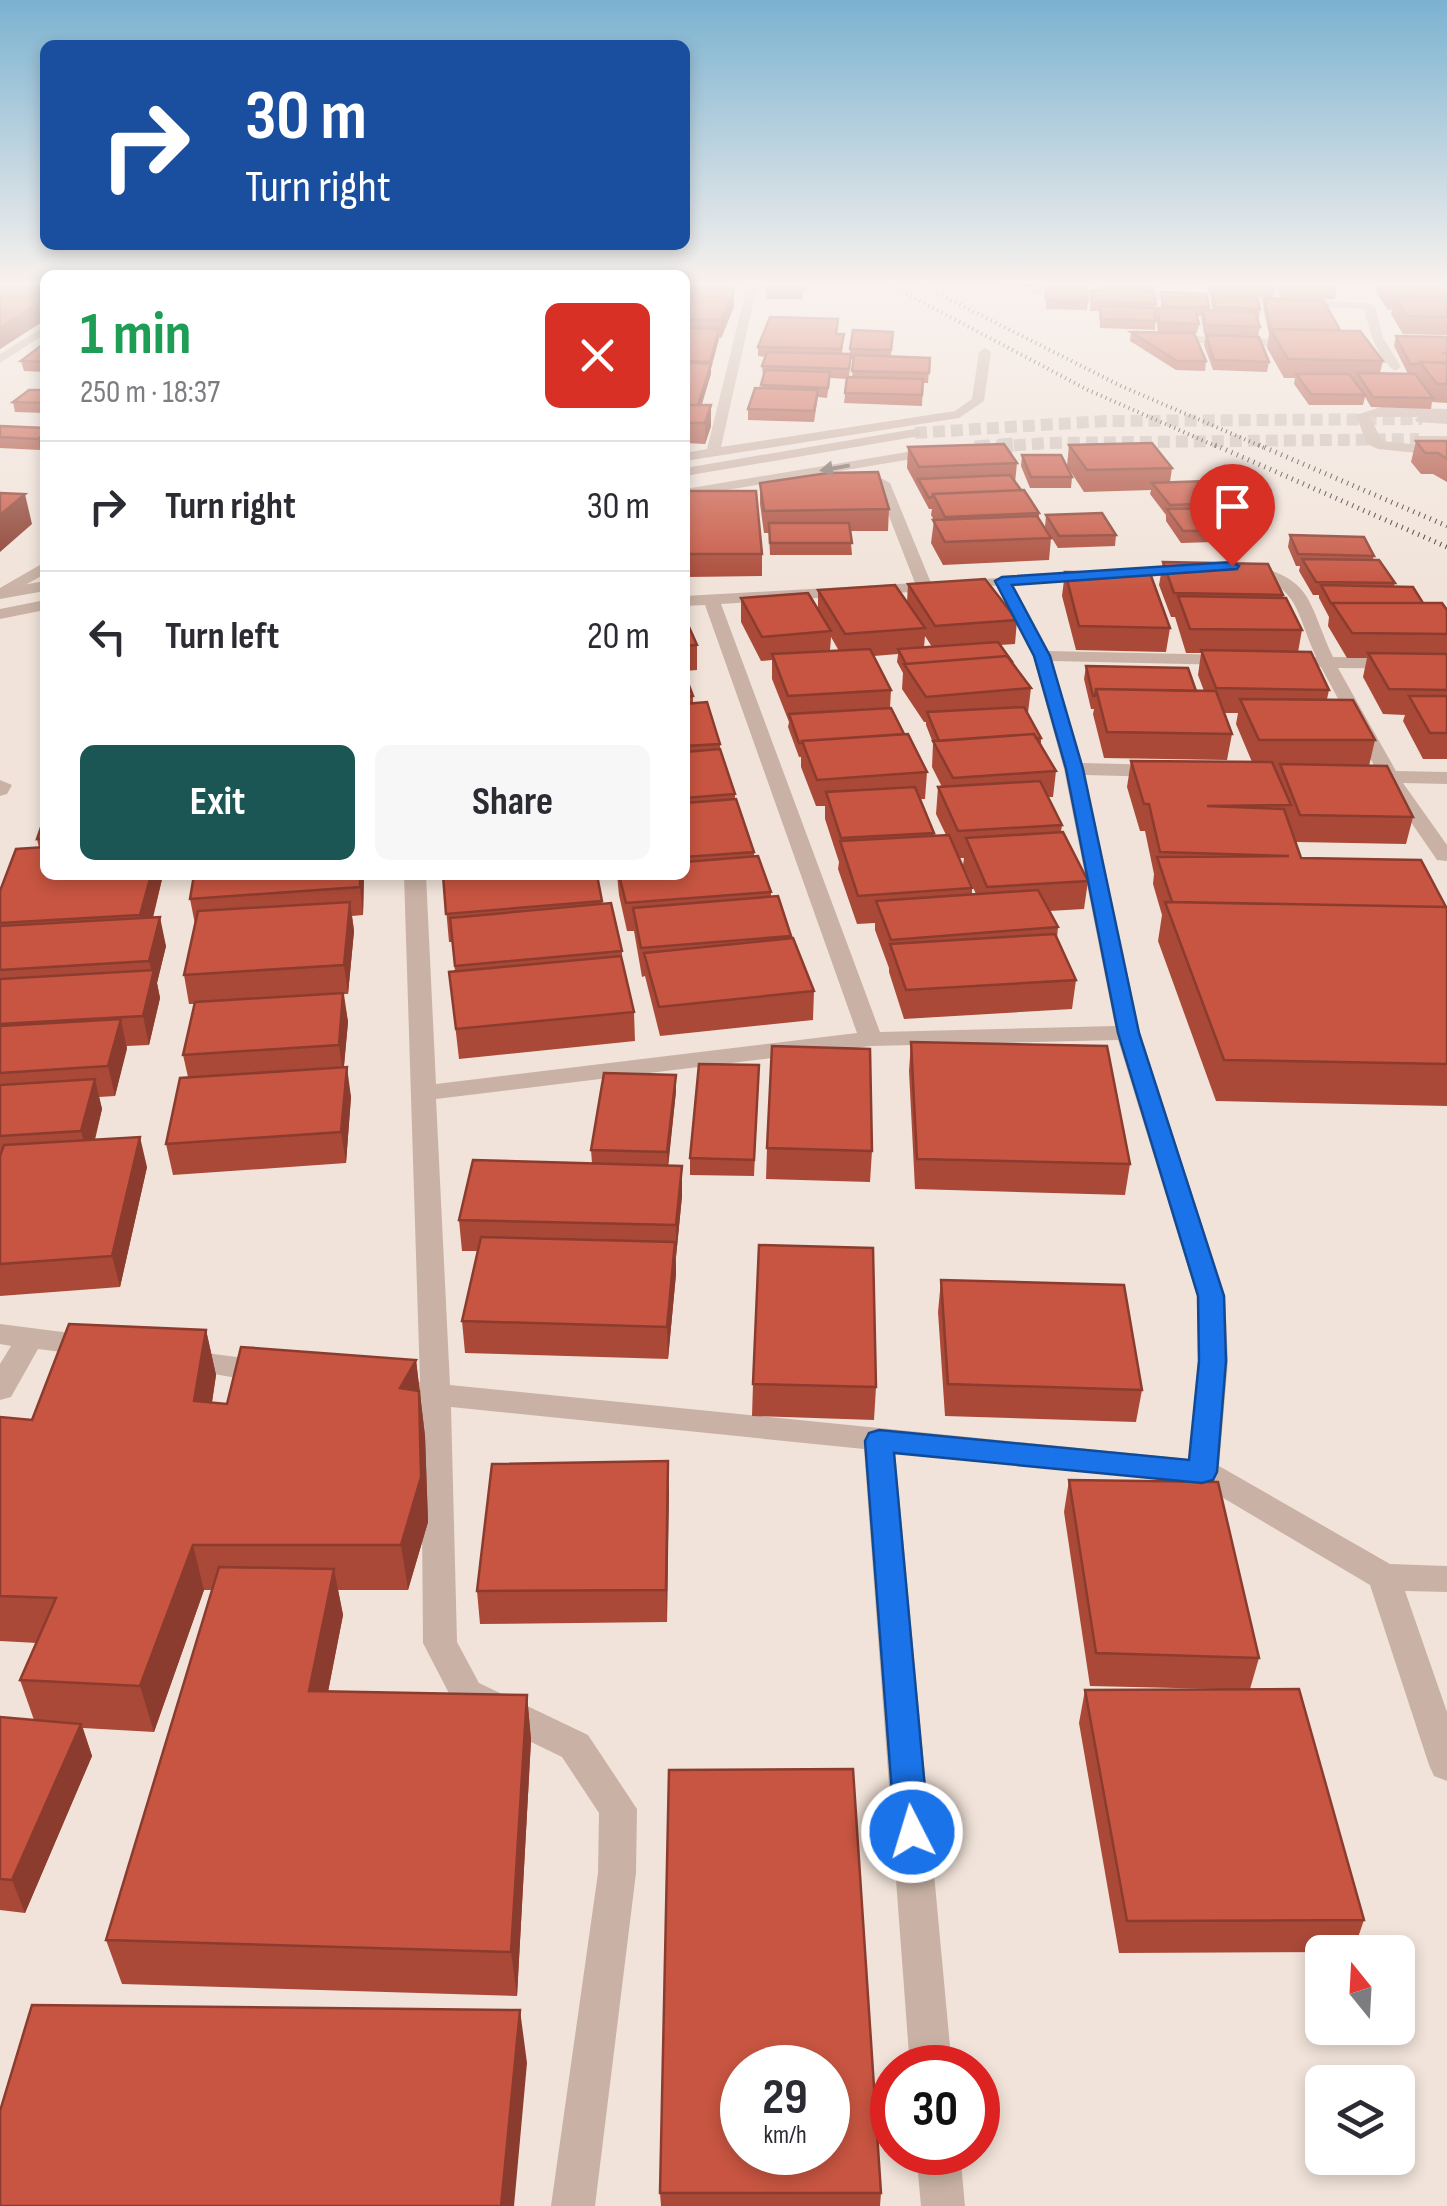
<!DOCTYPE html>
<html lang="en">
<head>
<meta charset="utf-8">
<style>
  :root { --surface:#fff; --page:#f7f7f7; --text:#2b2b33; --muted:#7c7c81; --line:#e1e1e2; --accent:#1c5654 }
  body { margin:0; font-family:"Sofia Sans Condensed",sans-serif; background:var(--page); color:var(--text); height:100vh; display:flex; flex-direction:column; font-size:38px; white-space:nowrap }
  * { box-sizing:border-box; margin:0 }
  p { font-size:32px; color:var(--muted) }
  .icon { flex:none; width:55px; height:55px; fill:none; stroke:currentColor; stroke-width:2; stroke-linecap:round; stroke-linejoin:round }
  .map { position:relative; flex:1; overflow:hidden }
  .drawer { position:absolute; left:40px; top:270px; width:650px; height:610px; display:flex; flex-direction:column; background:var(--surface); border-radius:15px; box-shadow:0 5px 15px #0003 }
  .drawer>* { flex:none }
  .top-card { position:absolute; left:40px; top:40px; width:650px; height:210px; border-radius:15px; box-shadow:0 5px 15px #0003; background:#1a4fa0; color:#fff; overflow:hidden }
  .needle { width:65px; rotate:342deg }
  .controls { position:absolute; left:1305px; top:1935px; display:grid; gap:20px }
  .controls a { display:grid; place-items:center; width:110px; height:110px; border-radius:15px; background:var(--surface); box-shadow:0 5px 15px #0003; font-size:50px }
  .speed { position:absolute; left:720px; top:2045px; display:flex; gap:20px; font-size:50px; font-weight:700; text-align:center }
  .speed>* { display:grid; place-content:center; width:130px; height:130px; border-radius:50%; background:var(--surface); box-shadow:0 5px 15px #0003; line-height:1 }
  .speed small { font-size:25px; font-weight:400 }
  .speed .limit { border:15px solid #d22; background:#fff; color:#111 }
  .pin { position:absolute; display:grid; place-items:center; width:85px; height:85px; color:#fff; margin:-102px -42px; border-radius:50% 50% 50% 0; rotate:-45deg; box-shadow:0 0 10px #0007 }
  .pin .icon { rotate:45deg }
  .me { position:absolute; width:110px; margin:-55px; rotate:355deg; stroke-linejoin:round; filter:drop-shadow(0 0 8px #0008) }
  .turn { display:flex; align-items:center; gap:35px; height:210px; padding:0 40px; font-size:45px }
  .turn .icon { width:130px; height:130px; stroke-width:2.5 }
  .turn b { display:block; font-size:70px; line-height:85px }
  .round { display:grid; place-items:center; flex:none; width:105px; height:105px; border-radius:15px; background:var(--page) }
  .headline { display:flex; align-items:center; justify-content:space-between; height:170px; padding:0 40px }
  h1 { font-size:60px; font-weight:700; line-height:75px; color:#1e9e55 }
  .primary-button { display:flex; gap:20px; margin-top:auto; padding:20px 40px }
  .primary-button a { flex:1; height:115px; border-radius:15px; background:var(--accent); color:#fff; font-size:40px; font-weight:700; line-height:115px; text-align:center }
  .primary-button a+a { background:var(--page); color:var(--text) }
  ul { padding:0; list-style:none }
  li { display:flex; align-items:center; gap:30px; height:130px; padding:0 40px; border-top:2px solid var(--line) }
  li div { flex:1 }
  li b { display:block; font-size:38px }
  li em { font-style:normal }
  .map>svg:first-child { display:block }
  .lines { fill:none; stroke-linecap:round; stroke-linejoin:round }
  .tertiary-tunnel-far1 { stroke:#cbbeb5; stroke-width:12; stroke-dasharray:12 6; stroke-linecap:butt }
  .tertiary-tunnel { stroke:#cbbeb5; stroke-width:15; stroke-dasharray:15 8; stroke-linecap:butt }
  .minor { fill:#c9b2a5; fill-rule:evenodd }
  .tertiary { fill:#c9b2a5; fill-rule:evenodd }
  .rail-far1 { stroke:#352926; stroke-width:4; stroke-dasharray:1 4; stroke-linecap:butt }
  .rail { stroke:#352926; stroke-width:5; stroke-dasharray:1 5; stroke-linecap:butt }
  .wall { fill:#ab4938; fill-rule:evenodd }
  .shaded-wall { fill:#8b3c2e }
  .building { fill:#c75541; stroke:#8b3c2e; stroke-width:2.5; fill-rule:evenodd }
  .oneway { fill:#78675f }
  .route { fill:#1a73e8; stroke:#114b97; stroke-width:2.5 }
</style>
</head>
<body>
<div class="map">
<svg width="1447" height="2206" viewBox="0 0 1447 2206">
  <rect width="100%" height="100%" fill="#f1e3d9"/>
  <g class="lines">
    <path class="tertiary-tunnel-far1" d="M915,433l190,-12 317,-2
      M978,448l70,-5 371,-4"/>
    <path class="tertiary-tunnel" d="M975,448l39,-3"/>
    <path class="minor" d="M748,282h10l-37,165 234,-36 17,-12 7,-47 6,-4 6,4 -7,49 -25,17 -274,43v-8l22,-4z
      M1029,288l340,15 6,3 8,32 18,29 -6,4c-19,-14 -25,-40 -31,-62l-339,-16z
      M45,326v8l-45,29v-9z
      M1167,335l135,5 6,4 -6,4 -139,-7z
      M1381,407l66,2v8h-77l12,24 65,7v8l-69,-7 -11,-5 -11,-29z
      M883,479l7,4 41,100 13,1v6l-223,14 159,428 235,-6 -51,-257 -31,-113 -36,-70 -15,-1v-6l217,-13v6l-6,2 -181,11 36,66 184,4 9,5 -9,5 -180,-4 30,102 80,2 10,6 -10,6 -77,-2 55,258 85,263 3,65 -9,105 171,98 57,2v26l-42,-1 42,121v69l-13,-5 -5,-11 -59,-180 -172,-102 -303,-31 57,616h-42l-46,-619 -413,-42 6,235 22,41 109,52 49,74 -1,64 -41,333h-44l47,-333 1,-60 -37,-56 -107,-52 -32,-62 -2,-239 -41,-6 -4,-8 4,-8 11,-3 29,3 -16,-507h22l10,209 421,-51 -152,-428 -20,1v-10l230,-13 -37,-95 -31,4 -7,-4zM1118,1040l79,256 1,65 -9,98 -739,-74 -14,-286 435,-53z
      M45,562v12l-45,25v-11z
      M1243,562c71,18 62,33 90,95l114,2v10l-109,-1 58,103 51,1v12l-44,-1 44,62v16l-10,-1 -53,-77 -17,-6 10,-6 -56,-104 -13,-5 8,-5c-24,-55 -16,-70 -79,-87v-6z
      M0,780l12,5 -5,9 -7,2z
      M0,1324l94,12 10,3 5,7 -5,7 -10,3 -56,-7 -27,48 -11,3v-36l11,-18 -11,-2z
      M183,1350l84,11 10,4 5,7 -5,7 -10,4 -94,-16 -5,-7 5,-7z
      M916,2152h44l5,54h-44z"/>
    <path class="tertiary" d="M1422,415l25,1v8l-30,-2 -2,-3z
      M915,429l5,1v6l-235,40v-8z
      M1414,436h33v8l-33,-2z
      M931,448l5,1v6l-251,42v-8z
      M45,581v10l-45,8v-10z
      M45,600v10l-45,9v-10z"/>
    <path class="rail-far1" d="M884,282l204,108 132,58
      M915,282l206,104 144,62"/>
    <path class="rail" d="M1215,445l232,102
      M1259,445l188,81"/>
  </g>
  <path class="wall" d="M0,282h45v38l-45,29z
    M685,282h48l-2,7 3,18 -13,31h-2l-18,67 10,21 -6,18 -20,-1z
    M763,282h39l1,17h-36z
    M998,282h38l-1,5 -37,-1z
    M1044,282h45l-1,7 -44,-2z
    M1099,282h57l-1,9 -55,-2z
    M1206,282h66l2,7 -1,9 -17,-1 4,12 -1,9h-2l3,9 -2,9 -54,-2 -3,-18h-4l2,8 -2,9h-3l12,28 -1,10 -29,-1 -46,-29 1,-9h27l-2,-15 1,-9h4v-16l48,15v4h4l-2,-8 1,-7h-2z
    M1374,282v3l-41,-1 3,6 -1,9 -54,-2 -6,-14z
    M1376,282h54l-1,3h4l-2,-3h16v5h-6l6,7v41l-44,-1 -12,-20 1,-4h-4l-12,-17 1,-8z
    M1046,288l42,13 -1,9 -41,-1z
    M1091,290l65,14 -1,26 -55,-2 -1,-17h-9z
    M1264,298l76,32 43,31 -3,12 28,1 -14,-28 2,-10 51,1v66l-15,-1 -1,7 -60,-2 -6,-10 -2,8h-54l-15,-21 1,-6h-11l-17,-30 2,-14 -6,-27z
    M893,332l-2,24 39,2 -2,25h-5l-1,23 -78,-3 3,-24 -17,-1 -3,20 -9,-1 -4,25 -66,-2v-11l13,-21 2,-12 -1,-10 3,-9 -7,-1v-9l86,-13 -2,20h8v-5zM851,359h3l-2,18h-3z
    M1206,335l63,27 -2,10 -54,-2 -9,-25z
    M45,340v32l-21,-1 -3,-10 22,-16 -1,-3z
    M45,390v23l-30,-1 -2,-10z
    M0,426l45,2 -5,22 -40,-2z
    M1416,441h31v41l-14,-8h-12l-10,-12z
    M1069,445l103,23 -2,14 57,21 -1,5 22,22 -2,11 -65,2 -15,-22v-6l-16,-21 1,-4 -67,2 -17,-26z
    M908,447l109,16 -2,20 24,30v6l12,19 -2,22 -106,5 -12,-22 3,-23 -3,-5 1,-6h-3l-22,-41z
    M1022,455l50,22 -1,11h-41l-9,-22z
    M760,483l129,26 -1,22h-38l2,24h-82l-1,-22h-5l-4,-29z
    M687,491l75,63v22l-74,1z
    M1046,515l70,20 -1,11 -57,2 -13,-21z
    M1290,535l84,21 -1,3 22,24 -1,3 29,17 24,7v149h-24l-20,-38 2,-6 -22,-1 -20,-37 4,-19h-20l-19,-32 1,-9 -10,-19v-3h-6l-14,-24 1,-5h-4l-8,-19z
    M1163,562l120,33v3l19,32 -4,22 31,38 -2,9 48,41 -6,26 44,51 -7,27 -110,-2 5,16 146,49v199l-231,-5 -58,-160 4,-26 -9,-31 1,-10 -9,-43h-5l-13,-44 4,-26 121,1 -16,-38 2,-11h-14l8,21 -5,26 -123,-2 -11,-44 1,-5h-3l-7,-30 2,-13 110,25h8l-6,-16 3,-22h-15l-11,-36h-4l-12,-32z
    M1065,572l105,56 -4,24 -90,-2 -14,-54z
    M908,584l109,36 -2,24 -15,1 31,43 -3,25 13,25v8l15,25 -3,26h-5l14,28 -1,7 27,49 -4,28 -35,2 9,16 -1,11 19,42 -4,29 -168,10 -15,-47v-4l-14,-38v-7l-18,1 -19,-55 1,-7 -14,-43v-13h-9l-15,-39v-10h-2l-11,-30 1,-5 -17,-43v-19l-11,1 -20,-39v-24l77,11v-19l89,12zM925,636l7,11h-8zM831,637l8,14h-9zM898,654l-1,8 6,11 -1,16 22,33h2v3l7,18 -1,24 10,20h-4l-2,27 10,21 -12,1v-3l-14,-34h5l2,-27 -23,-38 -14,-26 1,-18 -17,-34zM959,858h5l-1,7 13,29 -4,1v-7z
    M685,618l12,27v25l-12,1z
    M693,696v7l27,41v8l15,42v5l19,53v5l17,35v5l20,39 23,55 -1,29 -153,16 -15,-60 -3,1 -8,-46h-7l-8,-36 -2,-20h68v-178z
    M45,816v59h118l-10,43 13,28 -9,37 3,15 -11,47 -22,1 -12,50 -16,1 3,12 -7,31 52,27 -27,120 -120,9v-405l39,-43 -2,-9z
    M364,875l-1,40 -11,1 2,15 -6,63h-4l4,28 -4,45 7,30 -5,66 -173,12 -7,-31 22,-67 -5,-22 12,-51h-6l-5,-29 11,-51 -5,-25z
    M443,875h164l-10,1 5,28 20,47v9l12,52 1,29 -176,18 -10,-87 6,-1 -3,-29h-3z
    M911,1042l219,122 -5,31 -210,-6 -6,-118z
    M759,1065l-5,111 -64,-1v-17z
    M676,1075v16l-8,74 14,1v30l-6,61v17l-8,85 -203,-6 -3,-32 15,-70h-15l-3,-31 133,-57 -1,-13z
    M767,1148l105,3 -2,31 -104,-3z
    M941,1280l201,110 -6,32 -191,-6 -7,-104z
    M206,1330l10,45 -4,28 15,1 189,-44 9,76 3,86 -20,68h-70l5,25 -15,77 199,3 4,45 -14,256 -395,-12 -16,-44 106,-350h-8l-50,142 -71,-4 9,28 -67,157 -25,-3v-193l34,3 -14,-40 17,-37 -37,-2v-224l32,3z
    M753,1384l123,3 -2,33 -122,-4z
    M668,1461l-1,161 -187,2 -3,-33z
    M1069,1480l190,178 -9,31 114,231 -11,32 -234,1 -40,-230 6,-33 134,-1 -129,-3 -26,-174z
    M660,2193h221l-1,13h-219z"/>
  <path class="shaded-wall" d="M727,282h6v4l-7,17z
    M734,290v17l-13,31v-18z
    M45,299v21l-45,29v-21z
    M719,329v10l-8,29v6l-14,47v-10z
    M711,405v21l-6,18v-21z
    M45,433v13l-5,4 -2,-11z
    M25,494l7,30 -32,28v-37z
    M151,875h12l-17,69 -6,-29z
    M360,875h4l-1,40 -3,-28z
    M350,902l4,29 -6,63 -4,-29z
    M160,917l6,29 -9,37 3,15 -11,47 -6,-29 10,-40 -4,-15z
    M343,993l5,29 -5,53 -4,-30z
    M121,1019l6,30 -12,47 -7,-30z
    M347,1067l4,30 -5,66 -5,-31z
    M676,1075v16l-8,77 -1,-16z
    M95,1079l7,30 -13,52 -8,-30z
    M140,1137l7,30 -27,120 -8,-31z
    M682,1166v30l-6,61v-32z
    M675,1242l1,32 -8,85 -1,-32z
    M206,1330l10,45 -11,71 -11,-45z
    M416,1360l9,76 3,86 -20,68 -7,-45 -1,-157z
    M668,1461l1,33 -2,128 -1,-32z
    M193,1545l11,45 -50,142 -14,-46z
    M334,1569l9,46 -24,122 -10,-46z
    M527,1695l4,45 -14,256 -6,-44z
    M81,1724l11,32 -67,157 -13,-33z
    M520,2010l7,53 -13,143h-13z"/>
  <path class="building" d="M0,282h45v4l-45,-1z
    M698,282h29l-1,4z
    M765,282h37l2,7 -37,1z
    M1210,282h62l2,7 -63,-2z
    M1280,282h53l3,8 -53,-2z
    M685,284l49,6 -13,30 -36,-1z
    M1378,284l62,1 7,9v4l-53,-2 -1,5h-3z
    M1046,288l41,1 1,12 -42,-1z
    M1091,290l63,2 2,12 -64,-2z
    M1161,292l45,2 3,13 -45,-1z
    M1212,293l44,2 4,14 -44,-2z
    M0,295l45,1v3l-45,29z
    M1394,296l53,2v19l-40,-1z
    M1264,298l59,2 17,30 -69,-1z
    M1100,306l54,2 2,13 -55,-2z
    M1157,308l38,1 4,15 -39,-1z
    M1202,310l53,2 5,15 -54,-2z
    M770,317l68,2 -2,15h8l-3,15 -83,-2z
    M685,328l34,1 -9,33 -25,-1z
    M1270,329l90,2 23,30 -95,-2z
    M853,330l40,2 -2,18 -41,-1z
    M1131,332l63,1 12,28h-29z
    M1206,335l53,2 10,25 -55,-2z
    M1396,336l51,1v16h-5h5v10l-27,-1v2h-10z
    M42,345h3v17l-24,-1z
    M767,352l84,2 -2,15 -87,-3z
    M854,355l76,3 -1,15 -77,-2z
    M685,362l26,2 -13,41h-13z
    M1420,362l27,1v21h-10z
    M765,370l65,2 -2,16 -67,-3z
    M1357,373l58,1 18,24 -60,-1z
    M1296,374h53l16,21 -54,-1z
    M847,377l76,2 -1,16 -77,-2z
    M755,388l63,2 -4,21 -66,-2z
    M29,390h16v13l-32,-1z
    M685,405h26l-6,18h-20z
    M0,426l45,2v5l-7,6 -38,-2z
    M1416,441h31v18l-9,-6h-13z
    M1152,443l20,25 -85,2 -18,-25z
    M1004,444l13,19 -98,4 -11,-20z
    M1022,455h39l11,22h-41z
    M878,472l11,37 -125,2 -4,-28 68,-10z
    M1010,475l11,15 -88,4 -1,3 -3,1 -11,-19z
    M1207,481l20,22 -57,2 -18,-22z
    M1024,490l15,23 -94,4 -12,-23z
    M687,491h69l6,63h-74z
    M0,493l25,1 -25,21z
    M1230,508l18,22 -65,1 -16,-22z
    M1102,513l14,22 -57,1 -13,-21z
    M1037,516l14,22 -106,4 -12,-22z
    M769,523h80l3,20h-82z
    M1290,535l74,2 10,19 -76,-2z
    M1302,559l77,1 16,23 -79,-1z
    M1163,562l105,2 15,31 -109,-2z
    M1065,572l85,1 20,55 -91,-2z
    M985,579l32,41 -82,6 -27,-42z
    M895,585l30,43 -80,6 -27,-44z
    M1321,585l92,2 10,16h-91v2z
    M808,593l23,38 -69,6 -21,-39z
    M1178,596l108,2 16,32 -112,-1z
    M1332,603h110l5,7v24l-95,-1z
    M685,618l12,27 -12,1z
    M998,642l15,21 -6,-7 -101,8 -8,-15z
    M870,649l21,41 -103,6 -16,-42z
    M1201,650l110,2 18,38 -113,-2z
    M1368,653l79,1v36l-58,-1z
    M1007,656l24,32 -105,9 -22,-33z
    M1086,666l102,2 8,23 -100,-2 -1,7h-2z
    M685,675l8,21 -8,1z
    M1096,689l120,2 16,43 -125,-2z
    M1409,696h38v37h-17z
    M1240,699l113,1 22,40h-116z
    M707,702l13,42 -35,2v-42z
    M1024,707l17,31h-5l-2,-4 -95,7 -12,-29z
    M891,708l13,26 -102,7 1,2h-4l-10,-29z
    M908,734l19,38 -110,8 -15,-39z
    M1034,734l22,37 -103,7 -20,-37z
    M720,749l15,45 -50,4v-46z
    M1131,761l141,1 19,43 -84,1 77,3 17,49 120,2 25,47 -274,-5 -15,-45 132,-1 -129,-4 -11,-48h-5z
    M1280,764l107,2 26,51 -113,-2z
    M1040,781l22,44 -104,6 -20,-44z
    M915,787l19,46 -93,5 -15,-46z
    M736,799l18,53 -69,5v-54z
    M45,816v22l-8,1z
    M1063,832l25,49 -101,6 -21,-49z
    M949,835l23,53 -114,8 -18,-55z
    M45,847v28h106l-11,40 -140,8v-32l16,-42z
    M758,856l13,36 -145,11 -7,-28h66v-13z
    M194,875h166v12l-170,12z
    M443,875h154l5,26 -156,13z
    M1038,890l20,37 -167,13 -15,-39z
    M778,896l13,40 -150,12 -8,-40z
    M350,902l-6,63 -160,10 14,-64z
    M1165,902l282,5v157l-223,-4z
    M611,903l11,48 -167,15 -5,-48z
    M160,917l-11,44 -149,9v-44z
    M1055,934l21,46 -170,10 -16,-46z
    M793,938l21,53 -155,16 -15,-54z
    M621,956l13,56 -178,17 -7,-57z
    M154,970l-11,46 -143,8v-45z
    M343,993l-4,52 -156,10 12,-53z
    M121,1019l-13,47 -108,7v-47z
    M911,1042l196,4 23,118 -213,-5z
    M772,1046l98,3 2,102 -105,-3z
    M699,1064l60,1 -5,95 -64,-2z
    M347,1067l-6,65 -175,12 14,-66z
    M604,1073l72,2 -9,77 -76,-2z
    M95,1079l-14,52 -81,5v-51z
    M140,1137l-28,119 -112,8v-108l4,-11z
    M473,1160l209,6 -6,59 -217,-5z
    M481,1237l194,5 -8,85 -205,-6z
    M759,1245l114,3 3,139 -123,-3z
    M941,1280l183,5 18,105 -194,-6z
    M69,1324l137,6 -12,71 33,3 14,-57 175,13 -16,28 19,3 2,86 -20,68h-208l-53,141 -120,-6 36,-82 -56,-2v-179l32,3z
    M668,1461l-2,129 -189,1 15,-127z
    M1069,1480l149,2 41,176 -163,-5z
    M219,1567l115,2 -25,122 218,4 -16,257 -405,-12z
    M1299,1689l65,231 -237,1 -42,-231z
    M0,1717l81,7 -69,156 -12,-1z
    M853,1769l28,424h-221l9,-423zM742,2068h86v84h-86z
    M32,2005l488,5 -19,196h-501v-95z"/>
  <defs><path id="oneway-solid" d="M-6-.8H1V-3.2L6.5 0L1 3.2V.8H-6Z" transform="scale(2.5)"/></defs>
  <use class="oneway" href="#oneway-solid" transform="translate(835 468) rotate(170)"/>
  <linearGradient id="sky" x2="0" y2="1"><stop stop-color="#7bb2d0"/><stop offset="0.48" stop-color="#f9f2ee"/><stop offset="1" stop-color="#f9f2ee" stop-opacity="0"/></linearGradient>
  <rect width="1447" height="591" fill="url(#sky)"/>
  <path class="route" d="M1232,562l7,4 -2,3 -225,16 38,71 33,113 56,264 85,263 2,65 -9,111 -4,8 -11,3 -308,-30 35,379 -5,11 -12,5 -12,-5 -5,-11 -30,-391 4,-8 10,-3 310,30 10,-99 -1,-65 -80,-263 -52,-264 -32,-113 -39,-75 7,-4z"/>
</svg>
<div class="controls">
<a><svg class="needle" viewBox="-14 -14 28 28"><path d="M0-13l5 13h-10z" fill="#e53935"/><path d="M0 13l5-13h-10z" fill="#7c7c81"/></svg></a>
<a><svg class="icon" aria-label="layers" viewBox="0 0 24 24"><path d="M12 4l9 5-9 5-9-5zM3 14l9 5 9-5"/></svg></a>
</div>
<div class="speed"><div>29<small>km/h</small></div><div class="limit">30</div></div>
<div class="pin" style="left:1232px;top:566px;background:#d93025"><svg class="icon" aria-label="arrive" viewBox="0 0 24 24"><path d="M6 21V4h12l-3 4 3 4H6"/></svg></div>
<svg class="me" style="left:912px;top:1832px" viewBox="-20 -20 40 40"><circle r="17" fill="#1a73e8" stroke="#fff" stroke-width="3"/><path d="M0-11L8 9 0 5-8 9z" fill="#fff"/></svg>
<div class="top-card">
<div class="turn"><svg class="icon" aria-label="right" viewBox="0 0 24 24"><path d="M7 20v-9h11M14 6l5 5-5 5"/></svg><div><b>30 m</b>Turn right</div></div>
</div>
<section class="drawer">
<div class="headline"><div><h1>1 min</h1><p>250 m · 18:37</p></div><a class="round" style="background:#d93025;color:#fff"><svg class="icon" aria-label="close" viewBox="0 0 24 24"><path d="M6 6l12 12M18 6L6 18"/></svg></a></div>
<ul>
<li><svg class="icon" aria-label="right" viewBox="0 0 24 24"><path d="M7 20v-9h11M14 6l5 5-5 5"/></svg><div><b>Turn right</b></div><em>30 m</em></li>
<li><svg class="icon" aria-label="left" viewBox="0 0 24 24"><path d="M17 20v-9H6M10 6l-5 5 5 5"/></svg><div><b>Turn left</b></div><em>20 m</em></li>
</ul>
<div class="primary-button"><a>Exit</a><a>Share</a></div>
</section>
</div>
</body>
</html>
